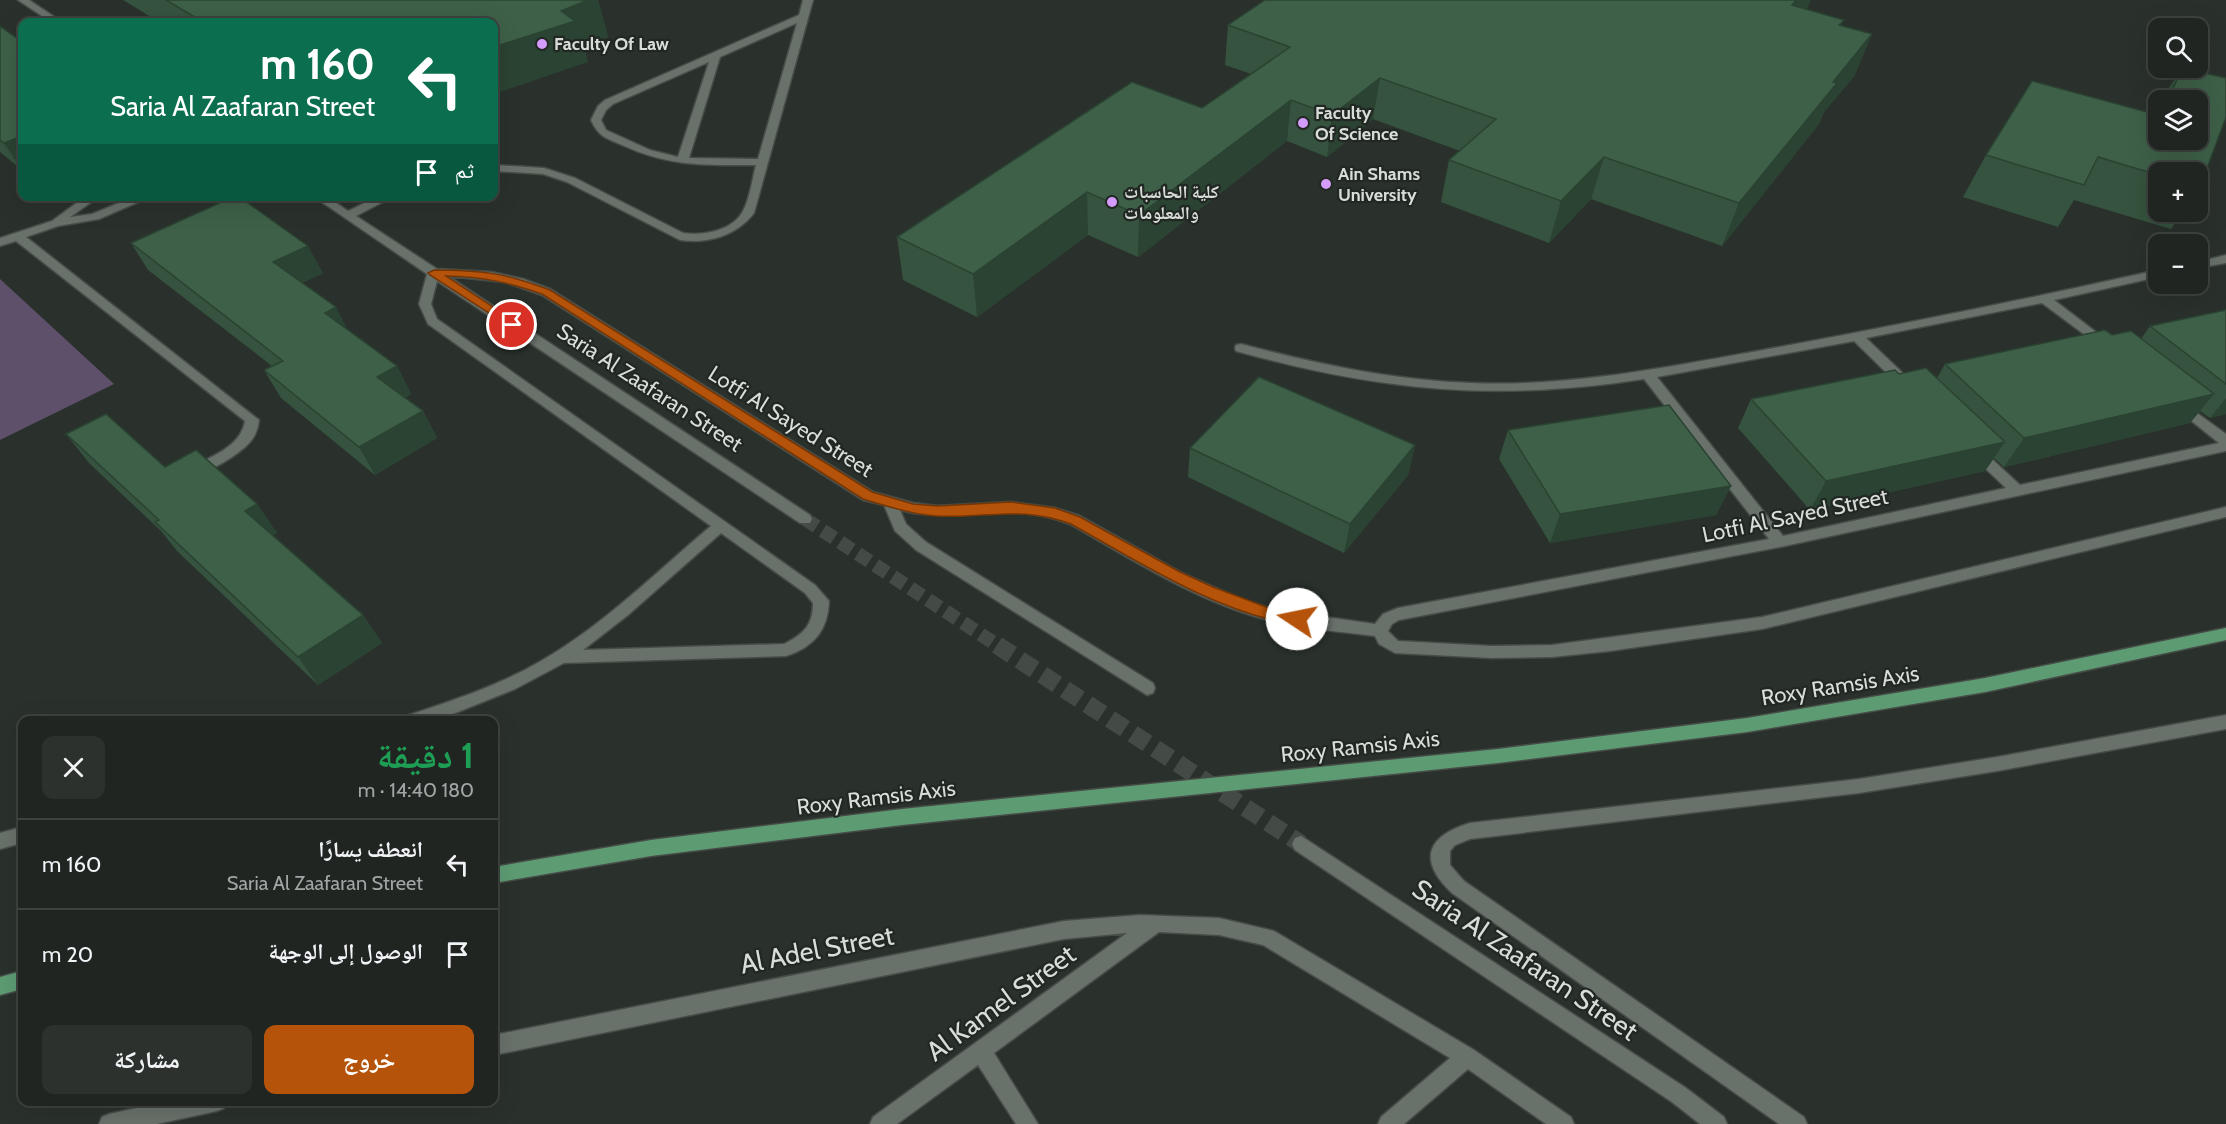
<!DOCTYPE html>
<html lang="ar">
<head>
<meta charset="utf-8">
<style>
  :root { --surface:#202521; --page:#2d312e; --text:#f1f3f6; --muted:#a2a5a5; --line:#3d423f; --accent:#b45309 }
  body { margin:0; font-family:Cabin,"Noto Naskh Arabic",sans-serif; background:var(--page); color:var(--text); direction:rtl; height:100vh; display:flex; flex-direction:column; font-size:22px; white-space:nowrap }
  * { box-sizing:border-box; margin:0 }
  p { font-size:20px; color:var(--muted) }
  .icon { flex:none; width:33px; height:33px; fill:none; stroke:currentColor; stroke-width:2; stroke-linecap:round; stroke-linejoin:round }
  .map { position:relative; flex:1; overflow:hidden; direction:ltr }
  .drawer { position:absolute; left:18px; top:716px; width:480px; height:390px; display:flex; flex-direction:column; background:var(--surface); border-radius:12px; box-shadow:0 6px 24px #0002,0 0 0 2px var(--line); direction:rtl }
  .drawer>* { flex:none }
  .guide { position:absolute; left:18px; top:18px; width:480px; height:183px; border-radius:12px; box-shadow:0 6px 24px #0002,0 0 0 2px var(--line); direction:rtl; background:#0b6e4f; color:#fff; overflow:hidden }
  .tools { position:absolute; left:2148px; top:18px; display:grid; gap:12px }
  .tools a { display:grid; place-items:center; width:60px; height:60px; border-radius:12px; background:var(--surface); box-shadow:0 6px 24px #0002,0 0 0 2px var(--line); font-size:30px }
  .pin { position:absolute; display:grid; place-items:center; width:51px; height:51px; color:#fff; margin:-26px; border:3px solid #fff; border-radius:50%; box-shadow:0 2px 6px #0007 }
  .me { position:absolute; width:66px; margin:-33px; rotate:281deg; stroke-linejoin:round; filter:drop-shadow(0 0 4px #0008) }
  .turn { display:flex; align-items:center; gap:21px; height:126px; padding:0 24px; font-size:27px }
  .turn .icon { width:78px; height:78px; stroke-width:2.5 }
  .turn b { display:block; font-size:42px; line-height:51px }
  .then { display:flex; align-items:center; height:57px; padding:0 24px; background:#0003; gap:12px; font-size:22px }
  .round { display:grid; place-items:center; flex:none; width:63px; height:63px; border-radius:12px; background:var(--page) }
  .head { display:flex; align-items:center; justify-content:space-between; height:102px; padding:0 24px }
  h1 { font-size:36px; font-weight:700; line-height:45px; color:#1e9e55 }
  .action { display:flex; gap:12px; margin-top:auto; padding:12px 24px }
  .action a { flex:1; height:69px; border-radius:12px; background:var(--accent); color:#fff; font-size:24px; font-weight:700; line-height:69px; text-align:center }
  .action a+a { background:var(--page); color:var(--text) }
  ul { padding:0; list-style:none }
  li { display:flex; align-items:center; gap:18px; height:90px; padding:0 24px; border-top:2px solid var(--line) }
  li div { flex:1 }
  li b { display:block; font-size:22px }
  li em { font-style:normal }
  .map>svg:first-child { display:block }
  .green { fill:#5e4f6a }
  .lines { fill:none; stroke-linecap:round; stroke-linejoin:round }
  .minor-tunnel-far1 { stroke:#444b46; stroke-width:14; stroke-dasharray:14 7; stroke-linecap:butt }
  .minor-tunnel { stroke:#444b46; stroke-width:18; stroke-dasharray:18 9; stroke-linecap:butt }
  .minor-casing { stroke:#464c47; stroke-width:3 }
  .major-casing { stroke:#464c47; stroke-width:3 }
  .minor { fill:#69716b; fill-rule:evenodd }
  .major { fill:#5d9c73; fill-rule:evenodd }
  .wall { fill:#35533e }
  .shaded-wall { fill:#2b4332 }
  .building { fill:#3e6048; stroke:#2b4332; stroke-width:1.5 }
  .route { fill:#b45309; stroke:#753606; stroke-width:1.5 }
  .poi-dot { fill:#d49cfc; stroke:#212722; stroke-width:2 }
  .labels { text-anchor:middle; stroke-width:4.5; stroke-linejoin:round; paint-order:stroke }
  .far-poi-label { font-size:18px; font-weight:bold; fill:#d9ddda; stroke:#212722; text-anchor:start }
  .street-label { font-size:22px; fill:#d9ddda; stroke:#212722 }
  .near-street-label { font-size:27px; fill:#d9ddda; stroke:#212722 }
</style>
</head>
<body>
<div class="map">
<svg width="2226" height="1124" viewBox="0 0 2226 1124">
  <rect width="100%" height="100%" fill="#2a312c"/>
  <path class="green" d="M0,279l114,105 -114,56z"/>
  <g class="lines">
    <path class="minor-tunnel-far1" d="M805,519l195,128"/>
    <path class="minor-tunnel" d="M997,645l304,199"/>
    <g class="minor-casing">
      <path id="minor" d="M18,0h11l33,22h-11z
        M803,0h10l-59,213c-18,23 -46,31 -74,27l-113,-58 -24,-8 -49,-3v-6l50,3 31,10 108,55c19,3 50,-2 60,-22 7,-13 9,-31 13,-46 -51,0 -86,2 -134,-20 -16,-7 -23,-8 -31,-25l7,-14 7,-6 194,-85zM797,23l-39,136 -69,-1 31,-101zM709,62l-31,95 -28,-7 -44,-20 -5,-10 5,-10 7,-6z
        M86,196h14l-30,21 22,-3 44,-18h16l-53,23 -41,7 -32,11 233,183c-1,8 -3,15 -9,22 -9,11 -47,36 -61,32l-2,-3 2,-3c21,-11 52,-21 56,-47l-229,-180 -16,5v-8l52,-17z
        M313,196h13l22,15 31,-15h15l-38,20 81,53 54,3 32,7 27,10 323,203 40,11 24,3 74,-4 44,6 25,8 100,56 65,29 31,9 99,14 8,-10 15,-6 371,-69 -125,-160c-149,23 -263,12 -408,-28l-1,-3 1,-3 5,-1c76,20 151,36 230,39 99,4 196,-16 292,-33 132,-24 264,-51 395,-80v7l-104,23 55,42 1,3 -1,3 -5,1 -62,-46 -176,35 45,43 2,3 -2,3h-10l-47,-46 -197,36 126,159 223,-48 -36,-34 -2,-3 2,-3h10l40,37 199,-42 -45,-36 -2,-3 2,-3 5,-1 47,34v17l-446,96 -381,73 -7,4 -4,7 10,10 94,5 60,-1 210,-28 464,-110v10l-464,112 -152,22 -58,6 -60,1 -97,-5 -16,-9 -4,-8c-33,-4 -67,-7 -99,-14 -74,-17 -141,-61 -206,-98 -19,-7 -39,-11 -59,-12 -38,-1 -73,8 -111,-2l6,14 20,18 227,141 2,5 -2,5 -6,2 -231,-145 -21,-19 -11,-26 -21,-5 -321,-205 -37,-13 -57,-6 362,239 2,4 -2,4h-10l-363,-242 -6,23 6,15 378,266 14,16c-1,29 -15,46 -43,55l-222,7 -49,26 -57,23 -23,8h-28l2,-5c45,-15 91,-30 132,-54 63,-36 115,-89 170,-135l-283,-202 -9,-20 8,-30zM721,533l84,60 8,10c0,22 -9,31 -29,41l-201,6 45,-35z
        M2226,255v8l-28,5v-6z
        M2226,715v14l-229,42 -138,22 -389,46 -15,6 -5,6v14l14,16 340,236 3,7h-28l-327,-231c-35,-33 -25,-57 18,-70l389,-44 138,-22z
        M22,827v16l-22,6v-16z
        M1301,836l385,252 38,29 3,7h-27l-28,-22 -377,-252 -3,-6 3,-6z
        M1140,915l79,3 55,13 200,119 97,67 3,7h-28l-78,-55 -64,55h-26l3,-7 69,-59 -187,-113 -44,-10 -60,-3 -165,121 44,71h-22l-38,-59 -81,59h-27l3,-7 254,-184 -63,6 -570,116v-20l570,-114z
        M169,1101h58l-3,7 -7,3 -60,13h-58l3,-7 7,-3z"/>
    </g>
    <g class="major-casing">
      <path id="major" d="M2226,628v12l-241,52 -238,40 -249,31 -596,62 -251,31 -157,27v-16l157,-27 251,-31 596,-60 249,-31 238,-40z
        M22,971v18l-22,6v-18z"/>
    </g>
    <use href="#minor" class="minor"/>
    <use href="#major" class="major"/>
  </g>
  <path class="wall" d="M123,0h475l10,37 -24,10 4,15 -94,-40h-335z
    M1808,7l-2,2 35,17 14,49 -31,37 -5,12 -97,122 -131,-47 -42,44 -108,-41 8,-42 11,-9 -87,-32 -46,38 -40,-16 -149,116 -50,-22 -111,82 -74,-37 -6,-43 305,-129 49,-34 -26,-9 3,-40z
    M0,26l22,16v128l-22,-18z
    M2182,68l44,10v39l-26,70 -2,4v-19h-40v40h25l-12,17 -97,-29 -16,27 -95,-30 23,-42 46,-74 122,33 4,-9v35h40v-40h-37z
    M131,243l192,30 -21,10 45,46 50,37 14,28 -6,4 18,13 14,27 -62,37 -94,-77 -17,-28 8,-4 -124,-96z
    M2226,310v104l-16,4 -10,-7 -10,12 -186,44 -10,-9 -9,13 -175,39 -72,-82 13,-29 148,-25 38,4 8,-14 167,-29 29,4 9,-13z
    M1508,430l223,56 -15,29 -166,28 -51,-84z
    M66,434l99,33 92,37 20,29 -4,2 90,80 19,28 -64,42 -141,-134 -16,-20 -72,-68z
    M1415,445l-7,30 -64,78 -156,-76 2,-29z"/>
  <path class="shaded-wall" d="M588,0h10l10,37 -24,10 4,15 -94,32v-47l67,-36z
    M1796,0h15l-3,7 -32,38 16,-40z
    M1872,34l-17,41 -31,37 -5,12 -97,122 17,-43 94,-121z
    M1380,78l-7,41 -46,38 5,-42z
    M1291,100l-4,41 -149,116 1,-42z
    M22,136v34l-18,-27z
    M1604,157l-13,42 -42,44 12,-42z
    M1087,192l1,43 -111,82 -4,-43z
    M308,246l15,27 -35,17 -15,-28z
    M336,307l14,28 -25,-22z
    M397,366l14,28 -20,11 -14,-28z
    M2214,394l-24,29 -186,44 20,-29z
    M2226,398v16l-16,4z
    M423,411l14,27 -62,37 -16,-28z
    M2005,442l-20,29 -175,39 16,-29z
    M1415,445l-7,30 -64,78 6,-29z
    M1731,486l-15,29 -166,28 10,-29z
    M257,504l20,29 -12,7 -20,-29z
    M363,615l19,28 -64,42 -20,-28z"/>
  <path class="building" d="M166,0h422l-27,11 14,10 -81,26v-25h-291z
    M1265,0h531l-4,5 52,15 -5,5 33,9 -39,48 4,1 -98,120 -135,-46 -43,44 -112,-41 47,-41 -116,-41 -48,37 -41,-15 -152,115 -52,-23 -114,82 -76,-37 235,-155 70,26 88,-61 -62,-22z
    M0,26l22,16v94l-18,7 -4,-3z
    M2182,68l44,10v39l-26,70h-2v-15h-40v3l-60,-18 -14,28 -98,-30 46,-74 126,34v25h40v-40h-30z
    M235,196h3l70,50 -35,16 63,45 -11,6 72,53 -20,11 46,34 -64,36 -95,-77 19,-9 -152,-118z
    M2226,310v74l-76,-58z
    M2105,330l7,5 19,-4 83,63 -190,44 -79,-74z
    M1926,368l79,74 -179,39 -75,-82 144,-29 4,4z
    M1259,377l156,68 -65,79 -160,-76z
    M1669,405l62,81 -171,28 -52,-84z
    M106,414l59,53 31,-17 61,54 -12,7 118,104 -65,42 -143,-135 4,-2 -93,-86z"/>
  <path class="route" d="M434,270c47,0 71,3 116,20l322,202 41,12 25,2 73,-4 44,6 25,9 100,55 33,15 64,24 25,4 2,4 -7,6c-78,-11 -158,-63 -226,-101 -51,-19 -85,-5 -135,-8 -25,-2 -49,-10 -73,-17l-321,-205c-34,-12 -59,-17 -96,-18l70,46 2,3 -6,3 -82,-53 -2,-2z"/>
  <g class="poi-dot">
    <circle cx="542" cy="44" r="6"/>
    <circle cx="1303" cy="123" r="6"/>
    <circle cx="1326" cy="184" r="6"/>
    <circle cx="1112" cy="202" r="6"/>
  </g>
  <g class="labels">
    <g class="far-poi-label">
      <text x="554" y="50">Faculty Of Law</text>
      <text x="1315" y="119">Faculty<tspan x="1315" dy="21">Of Science</tspan></text>
      <text x="1338" y="180">Ain Shams<tspan x="1338" dy="21">University</tspan></text>
      <text x="1124" y="198">كلية الحاسبات<tspan x="1124" dy="21">والمعلومات</tspan></text>
    </g>
    <g class="street-label">
      <text transform="translate(650 387) rotate(33)" y="8">Saria Al Zaafaran Street</text>
      <text transform="translate(791 421) rotate(32)" y="8">Lotfi Al Sayed Street</text>
      <text transform="translate(1795 515) rotate(-12)" y="8">Lotfi Al Sayed Street</text>
      <text transform="translate(1840 685) rotate(-9)" y="8">Roxy Ramsis Axis</text>
      <text transform="translate(1360 746) rotate(-6)" y="8">Roxy Ramsis Axis</text>
      <text transform="translate(876 797) rotate(-7)" y="8">Roxy Ramsis Axis</text>
    </g>
    <g class="near-street-label">
      <text transform="translate(817 950) rotate(-11)" y="9">Al Adel Street</text>
      <text transform="translate(1525 960) rotate(34)" y="9">Saria Al Zaafaran Street</text>
      <text transform="translate(1001 1003) rotate(-36)" y="9">Al Kamel Street</text>
    </g>
  </g>
</svg>
<div class="tools">
<a><svg class="icon" aria-label="search" viewBox="0 0 24 24"><circle cx="10" cy="10" r="6"/><path d="M15 15l6 6"/></svg></a>
<a><svg class="icon" aria-label="layers" viewBox="0 0 24 24"><path d="M12 4l9 5-9 5-9-5zM3 14l9 5 9-5"/></svg></a>
<a>+</a>
<a>−</a>
</div>
<div class="pin" style="left:512px;top:325px;background:#d93025"><svg class="icon" aria-label="arrive" viewBox="0 0 24 24"><path d="M6 21V4h12l-3 4 3 4H6"/></svg></div>
<svg class="me" style="left:1297px;top:619px" viewBox="-20 -20 40 40"><circle r="19" fill="#fff"/><path d="M0-13L10 11 0 6-10 11z" fill="#b45309"/></svg>
<div class="guide">
<div class="turn"><svg class="icon" aria-label="left" viewBox="0 0 24 24"><path d="M17 20v-9H6M10 6l-5 5 5 5"/></svg><div><b>160 m</b>Saria Al Zaafaran Street</div></div>
<div class="then">ثم<svg class="icon" aria-label="arrive" viewBox="0 0 24 24"><path d="M6 21V4h12l-3 4 3 4H6"/></svg></div>
</div>
<section class="drawer">
<div class="head"><div><h1>1 دقيقة</h1><p>180 m · 14:40</p></div><a class="round"><svg class="icon" aria-label="close" viewBox="0 0 24 24"><path d="M6 6l12 12M18 6L6 18"/></svg></a></div>
<ul>
<li><svg class="icon" aria-label="left" viewBox="0 0 24 24"><path d="M17 20v-9H6M10 6l-5 5 5 5"/></svg><div><b>انعطف يسارًا</b><p>Saria Al Zaafaran Street</p></div><em>160 m</em></li>
<li><svg class="icon" aria-label="arrive" viewBox="0 0 24 24"><path d="M6 21V4h12l-3 4 3 4H6"/></svg><div><b>الوصول إلى الوجهة</b></div><em>20 m</em></li>
</ul>
<div class="action"><a>خروج</a><a>مشاركة</a></div>
</section>
</div>
</body>
</html>
